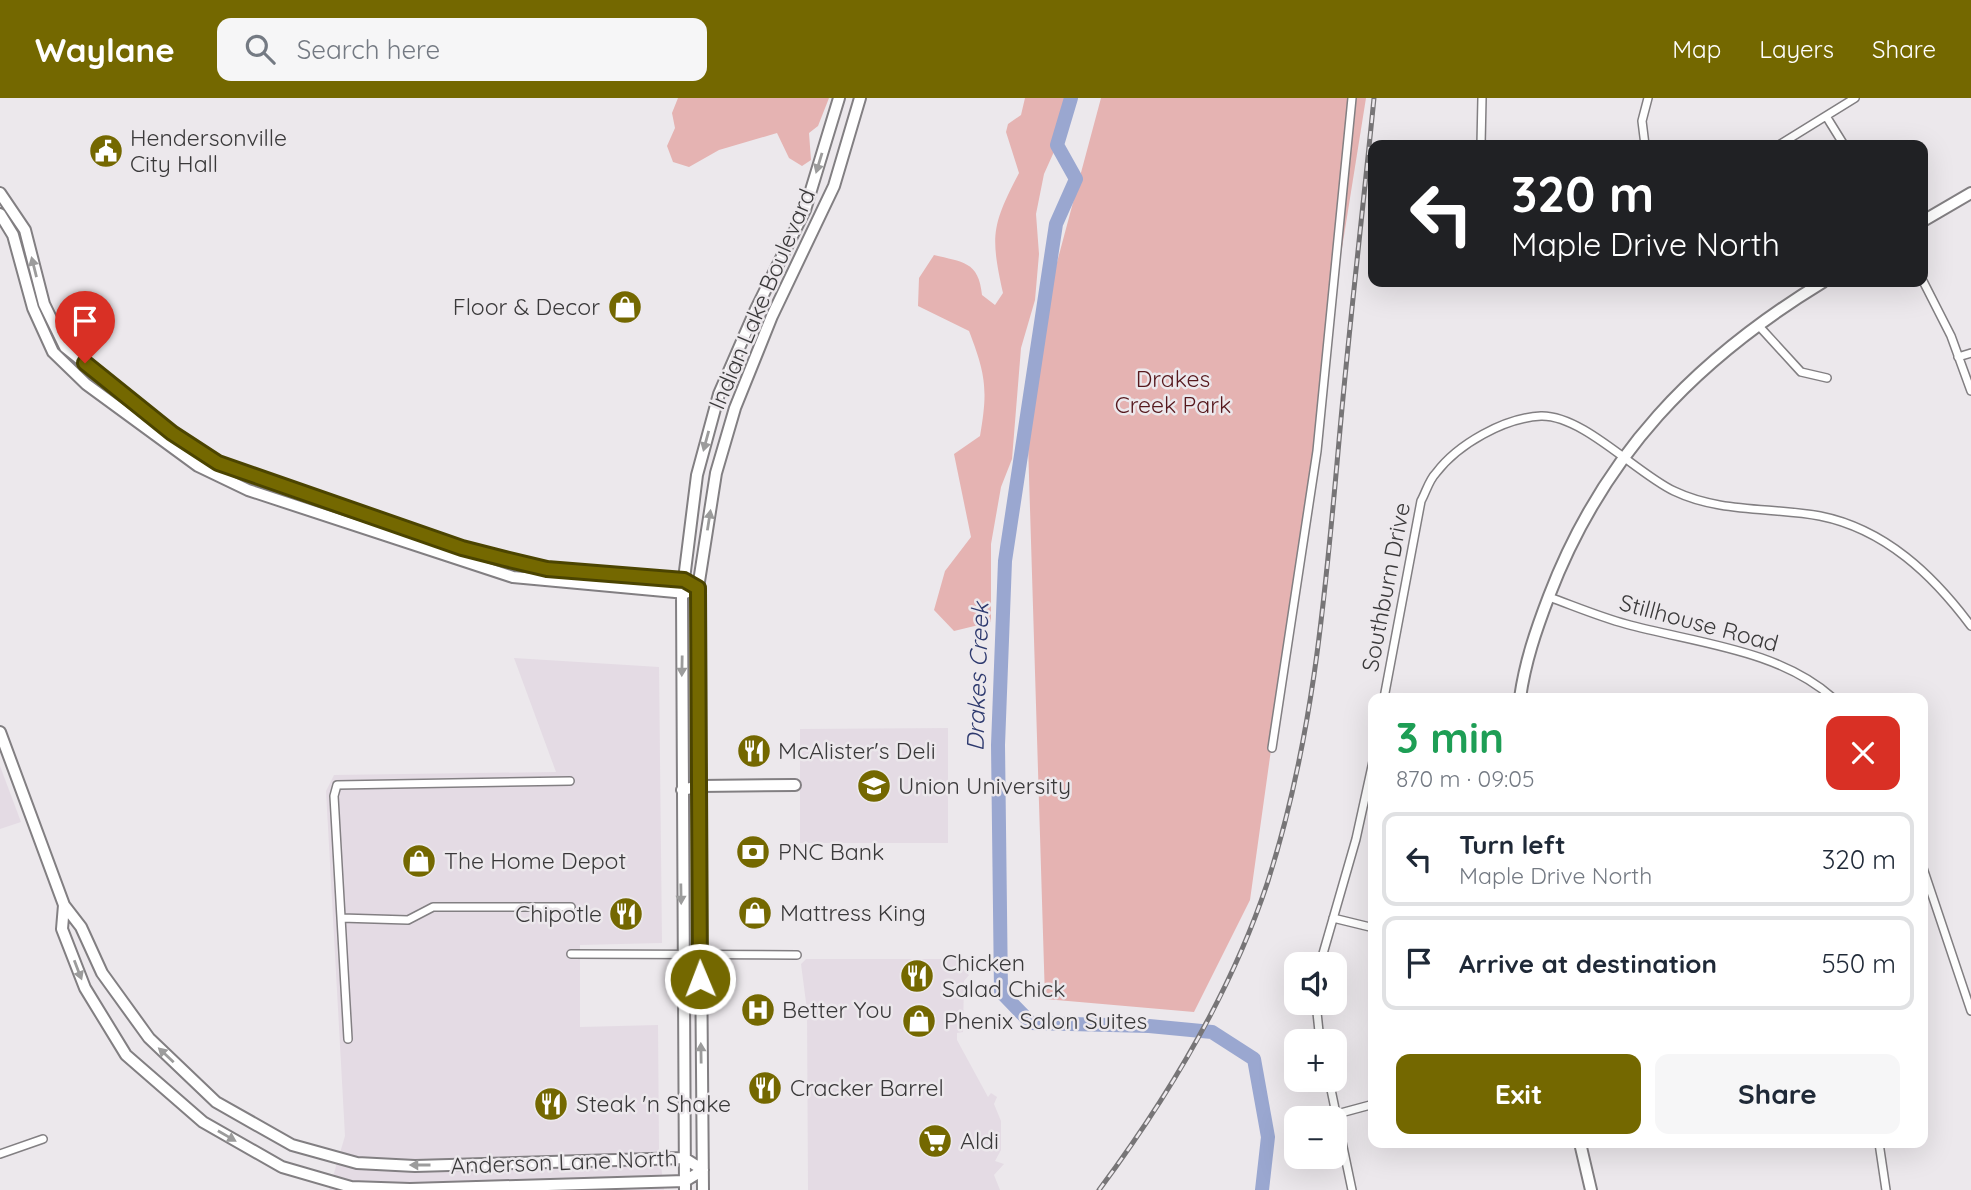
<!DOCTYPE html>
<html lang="en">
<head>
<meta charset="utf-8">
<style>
  :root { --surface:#fff; --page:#f6f6f7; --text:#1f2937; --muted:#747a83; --line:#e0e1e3; --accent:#746800 }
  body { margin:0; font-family:Quicksand,sans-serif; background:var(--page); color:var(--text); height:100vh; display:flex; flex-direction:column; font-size:26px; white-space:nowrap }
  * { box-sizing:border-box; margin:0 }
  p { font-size:23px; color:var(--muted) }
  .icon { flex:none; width:38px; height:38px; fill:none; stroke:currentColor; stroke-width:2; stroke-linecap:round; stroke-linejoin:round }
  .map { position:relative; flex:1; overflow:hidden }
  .panel { position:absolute; left:1368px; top:595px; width:560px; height:455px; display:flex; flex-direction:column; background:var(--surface); border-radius:14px; box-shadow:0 7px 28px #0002 }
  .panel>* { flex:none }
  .top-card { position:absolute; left:1368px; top:42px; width:560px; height:147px; border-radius:14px; box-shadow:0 7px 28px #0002; background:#202124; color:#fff; overflow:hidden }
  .controls { position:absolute; left:1284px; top:854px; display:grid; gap:14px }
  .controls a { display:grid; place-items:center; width:63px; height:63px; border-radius:14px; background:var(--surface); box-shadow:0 7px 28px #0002; font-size:35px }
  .pin { position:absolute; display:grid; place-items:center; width:60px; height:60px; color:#fff; margin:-72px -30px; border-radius:50% 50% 50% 0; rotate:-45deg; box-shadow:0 0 7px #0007 }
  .pin .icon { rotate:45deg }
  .me { position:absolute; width:77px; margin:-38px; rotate:359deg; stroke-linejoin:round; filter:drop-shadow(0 0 5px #0008) }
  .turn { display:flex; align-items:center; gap:24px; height:147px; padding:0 28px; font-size:32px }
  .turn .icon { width:91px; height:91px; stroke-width:2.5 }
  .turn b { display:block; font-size:49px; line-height:60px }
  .round { display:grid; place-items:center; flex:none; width:74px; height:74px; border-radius:14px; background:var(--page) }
  .overview { display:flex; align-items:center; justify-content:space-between; height:119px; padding:0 28px }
  h1 { font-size:42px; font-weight:700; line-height:52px; color:#1e9e55 }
  .primary-button { display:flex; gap:14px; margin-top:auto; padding:14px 28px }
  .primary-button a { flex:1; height:80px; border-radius:14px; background:var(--accent); color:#fff; font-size:28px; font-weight:700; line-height:80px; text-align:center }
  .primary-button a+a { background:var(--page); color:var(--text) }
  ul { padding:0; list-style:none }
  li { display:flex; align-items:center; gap:21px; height:94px; margin:0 14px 10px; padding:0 14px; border:4px solid var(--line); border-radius:14px }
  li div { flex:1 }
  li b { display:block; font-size:26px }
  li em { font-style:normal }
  header { display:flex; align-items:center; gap:42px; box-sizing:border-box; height:98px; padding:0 35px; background:var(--accent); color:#fff }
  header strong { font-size:33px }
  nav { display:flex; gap:38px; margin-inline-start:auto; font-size:24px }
  .search { width:490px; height:63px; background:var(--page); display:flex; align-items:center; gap:18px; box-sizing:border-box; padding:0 24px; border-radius:14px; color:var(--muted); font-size:26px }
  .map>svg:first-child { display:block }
  .built { fill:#e4dbe4 }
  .green { fill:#e5b3b2 }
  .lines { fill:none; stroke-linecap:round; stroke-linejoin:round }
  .river { stroke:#9aa7d0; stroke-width:14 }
  .street-casing { stroke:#827f82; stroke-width:10 }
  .secondary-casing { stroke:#827f82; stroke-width:14 }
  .street { stroke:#fff; stroke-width:7 }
  .secondary { stroke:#fff; stroke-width:10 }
  .rail-casing { stroke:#777577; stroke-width:5 }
  .rail { stroke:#ece8ec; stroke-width:2.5; stroke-dasharray:8; stroke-linecap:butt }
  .oneway { fill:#9c9c9c }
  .route-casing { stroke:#4b4400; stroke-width:18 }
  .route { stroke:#746800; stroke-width:12 }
  .labels { text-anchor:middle; stroke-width:5; stroke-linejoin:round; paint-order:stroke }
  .poi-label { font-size:23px; fill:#3a393a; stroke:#ece8ec; text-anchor:start }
  .street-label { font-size:23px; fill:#3a393a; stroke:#ece8ec }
  .park-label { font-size:23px; fill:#56181d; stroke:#ece8ec }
  .water-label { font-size:24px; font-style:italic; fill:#2d396e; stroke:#ece8ec }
</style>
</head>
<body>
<header>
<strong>Waylane</strong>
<div class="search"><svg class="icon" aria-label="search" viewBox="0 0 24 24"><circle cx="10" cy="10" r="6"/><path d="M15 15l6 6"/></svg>Search here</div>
<nav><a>Map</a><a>Layers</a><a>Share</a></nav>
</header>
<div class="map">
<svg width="1971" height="1092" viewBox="0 0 1971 1092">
  <rect width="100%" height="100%" fill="#ece8ec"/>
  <path class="built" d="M514,560l145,9 3,276 -82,2v82l78,-2 1,123 5,42h-335l16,-54 -19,-345 8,-16 222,-3z
    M948,630v115h-148v-114z
    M0,668l21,56 -21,7z
    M806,861h153l1,7 9,9 -5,6 -1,51 -6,1v7l31,57 3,-4 6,4 -3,7 7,17v29l-6,11 9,3 -10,11 6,15h-192l-1,-180 -6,-46z"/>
  <path class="green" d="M678,0h151l-11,28 -9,7 2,27 -9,6 -13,-8 -12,-25 -58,17 -30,17 -16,-5 -6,-16 8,-18 -3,-15z
    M1025,0h46l-14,47 -13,29 -8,40 3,40 -4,46 -14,48 -9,111 -11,28 -10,57v78l-37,9 -20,-21 11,-39 26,-34 -17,-83 26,-18c8,-46 6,-61 -11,-105l-51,-25 1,-28 15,-23c28,7 45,6 48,40l13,10 8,-12c-13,-58 -11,-68 16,-120l-13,-41 2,-8 13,-9z
    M1101,0h265l-31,194 -85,608 -56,112 -149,-13 -19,-621z"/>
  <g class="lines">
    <path class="river" d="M1071,0l-14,47 19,34 -20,45 -51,337 -7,184 3,247 30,31 118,3 63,6 42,27 14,78 -6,53"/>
    <g class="street-casing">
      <path id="street" d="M1826,18l18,29
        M1481,47l1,-47
        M1645,47l-3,-24 6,-23
        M1779,47l76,-47
        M1923,183l28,55 20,55
        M1758,227l43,47 26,6
        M1958,259l13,-4
        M1549,499c25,9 51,20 77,27 69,19 152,25 207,74
        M1384,600l37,-197c5,-9 8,-21 15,-28 22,-29 68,-55 105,-57 42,-1 95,57 133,75 46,22 97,16 146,25 65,13 113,59 151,110
        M1272,650l45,-297 35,-353
        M1923,770l48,143
        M341,820l67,2 25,-13h138
        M1333,820l41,10
        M571,856l226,1
        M1320,866l36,-125 18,-82
        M1316,905l4,38
        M348,941l-14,-243 3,-11 233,-4
        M1329,982l23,110
        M1337,1016l37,-10
        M1879,1045l7,47
        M0,1056l43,-15"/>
    </g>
    <g class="secondary-casing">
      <path id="secondary" d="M0,95l25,37 19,74 21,43 107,86 46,30 244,85 85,21 137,11 6,3
        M0,116l13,21 20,73 20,44 33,32 112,82 50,24 265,87 173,16
        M1923,123l48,-28
        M1520,600c5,-36 16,-68 29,-102 54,-141 146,-236 274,-314
        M0,634l64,173 17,22 21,46 47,65 67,64 76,43 65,18 58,3 269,-8 19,12
        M682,692l18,-4 95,-1
        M64,807l-2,24 23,59 41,67 77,67 79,45 69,20 59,2 275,-8 18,-11
        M1580,1045l11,47
        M685,1092l-3,-595 15,-120 22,-81 37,-85 49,-99 34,-112
        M703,1092l-5,-602 18,-115 19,-65 37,-92 62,-130 26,-88"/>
    </g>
    <use href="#street" class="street"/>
    <use href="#secondary" class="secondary"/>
    <g class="rail-casing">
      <path id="rail" d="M1099,1092c69,-93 131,-195 168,-306 48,-148 59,-300 73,-454 10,-111 23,-221 34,-332"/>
    </g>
    <use href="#rail" class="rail"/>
  </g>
  <defs><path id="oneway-solid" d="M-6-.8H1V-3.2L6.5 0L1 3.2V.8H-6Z" transform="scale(1.75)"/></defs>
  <g class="oneway">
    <use href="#oneway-solid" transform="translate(819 65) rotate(107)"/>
    <use href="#oneway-solid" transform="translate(34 169) rotate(-104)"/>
    <use href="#oneway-solid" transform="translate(706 343) rotate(105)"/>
    <use href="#oneway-solid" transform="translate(709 422) rotate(-81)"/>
    <use href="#oneway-solid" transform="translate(682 568) rotate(91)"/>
    <use href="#oneway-solid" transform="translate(681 796) rotate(89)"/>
    <use href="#oneway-solid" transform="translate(78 872) rotate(69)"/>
    <use href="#oneway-solid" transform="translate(701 955) rotate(-91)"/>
    <use href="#oneway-solid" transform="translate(166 957) rotate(-137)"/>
    <use href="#oneway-solid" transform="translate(227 1038) rotate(30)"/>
    <use href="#oneway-solid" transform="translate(420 1067) rotate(180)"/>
  </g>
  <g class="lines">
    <g class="route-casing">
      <path id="route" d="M85,265l87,70 46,30 244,85 43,11 42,10 137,11 14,8 2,391"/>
    </g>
    <use href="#route" class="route"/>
  </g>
  <defs>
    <g id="civic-disc" transform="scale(1.75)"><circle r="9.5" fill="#746800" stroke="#ece8ec"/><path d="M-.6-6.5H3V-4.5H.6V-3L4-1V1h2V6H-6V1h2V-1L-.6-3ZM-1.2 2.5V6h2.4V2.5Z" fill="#fff"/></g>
    <g id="shop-disc" transform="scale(1.75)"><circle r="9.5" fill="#746800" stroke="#ece8ec"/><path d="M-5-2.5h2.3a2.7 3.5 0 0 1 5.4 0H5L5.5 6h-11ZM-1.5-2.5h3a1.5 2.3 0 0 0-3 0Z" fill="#fff"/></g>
    <g id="restaurant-disc" transform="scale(1.75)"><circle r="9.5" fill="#746800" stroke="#ece8ec"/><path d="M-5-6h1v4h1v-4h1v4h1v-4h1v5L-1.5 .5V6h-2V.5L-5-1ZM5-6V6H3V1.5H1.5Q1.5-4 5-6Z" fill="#fff"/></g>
    <g id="university-disc" transform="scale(1.75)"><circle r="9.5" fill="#746800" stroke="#ece8ec"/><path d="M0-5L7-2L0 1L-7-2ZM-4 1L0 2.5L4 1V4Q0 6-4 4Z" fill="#fff"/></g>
    <g id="bank-disc" transform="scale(1.75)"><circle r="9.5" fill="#746800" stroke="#ece8ec"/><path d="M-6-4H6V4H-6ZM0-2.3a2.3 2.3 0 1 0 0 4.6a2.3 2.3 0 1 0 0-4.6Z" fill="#fff"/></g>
    <g id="hospital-disc" transform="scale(1.75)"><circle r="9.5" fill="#746800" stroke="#ece8ec"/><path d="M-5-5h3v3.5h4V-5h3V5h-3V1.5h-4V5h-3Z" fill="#fff"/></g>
    <g id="supermarket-disc" transform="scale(1.75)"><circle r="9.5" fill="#746800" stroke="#ece8ec"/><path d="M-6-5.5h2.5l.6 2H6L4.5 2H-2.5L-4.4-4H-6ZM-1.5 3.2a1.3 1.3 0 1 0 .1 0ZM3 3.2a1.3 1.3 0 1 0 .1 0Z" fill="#fff"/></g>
  </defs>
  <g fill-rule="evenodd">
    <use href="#civic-disc" x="106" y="53"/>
    <use href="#shop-disc" x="625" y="209"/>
    <use href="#restaurant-disc" x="754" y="653"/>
    <use href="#university-disc" x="874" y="688"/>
    <use href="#bank-disc" x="753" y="754"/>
    <use href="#shop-disc" x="419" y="763"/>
    <use href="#shop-disc" x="755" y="815"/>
    <use href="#restaurant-disc" x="626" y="816"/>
    <use href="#restaurant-disc" x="917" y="878"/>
    <use href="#hospital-disc" x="758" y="912"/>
    <use href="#shop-disc" x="919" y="923"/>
    <use href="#restaurant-disc" x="765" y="990"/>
    <use href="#restaurant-disc" x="551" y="1006"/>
    <use href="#supermarket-disc" x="935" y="1043"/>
  </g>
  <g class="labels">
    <g class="poi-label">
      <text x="130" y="48">Hendersonville<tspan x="130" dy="26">City Hall</tspan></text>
      <text x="600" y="217" text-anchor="end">Floor &amp; Decor</text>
      <text x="778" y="661">McAlister's Deli</text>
      <text x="898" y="696">Union University</text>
      <text x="778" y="762">PNC Bank</text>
      <text x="444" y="771">The Home Depot</text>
      <text x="780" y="823">Mattress King</text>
      <text x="602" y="824" text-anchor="end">Chipotle</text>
      <text x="942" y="873">Chicken<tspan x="942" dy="26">Salad Chick</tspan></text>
      <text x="782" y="920">Better You</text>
      <text x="944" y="931">Phenix Salon Suites</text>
      <text x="790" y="998">Cracker Barrel</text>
      <text x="576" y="1014">Steak 'n Shake</text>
      <text x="960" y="1051">Aldi</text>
    </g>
    <g class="street-label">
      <text transform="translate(762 201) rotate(-67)" y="8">Indian Lake Boulevard</text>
      <text transform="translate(1386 489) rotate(-79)" y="8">Southburn Drive</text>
      <text transform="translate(1699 525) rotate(15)" y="8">Stillhouse Road</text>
      <text transform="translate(564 1064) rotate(-2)" y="8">Anderson Lane North</text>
    </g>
    <g class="park-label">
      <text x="1173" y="289">Drakes<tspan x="1173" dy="26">Creek Park</tspan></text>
    </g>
    <g class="water-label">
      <text transform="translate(978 579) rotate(-88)" y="8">Drakes Creek</text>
    </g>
  </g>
</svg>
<div class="controls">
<a><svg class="icon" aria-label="sound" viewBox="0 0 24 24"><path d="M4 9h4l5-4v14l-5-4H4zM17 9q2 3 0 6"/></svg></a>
<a>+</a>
<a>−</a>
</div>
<div class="pin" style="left:85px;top:265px;background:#d93025"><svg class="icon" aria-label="arrive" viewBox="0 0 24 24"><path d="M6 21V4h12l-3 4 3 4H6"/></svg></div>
<svg class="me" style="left:700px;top:881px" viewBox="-20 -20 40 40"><circle r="17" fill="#746800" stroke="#fff" stroke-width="3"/><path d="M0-11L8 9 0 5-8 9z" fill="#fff"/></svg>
<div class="top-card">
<div class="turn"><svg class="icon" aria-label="left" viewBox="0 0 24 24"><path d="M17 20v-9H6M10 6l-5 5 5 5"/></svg><div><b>320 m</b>Maple Drive North</div></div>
</div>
<section class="panel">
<div class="overview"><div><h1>3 min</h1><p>870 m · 09:05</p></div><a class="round" style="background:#d93025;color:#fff"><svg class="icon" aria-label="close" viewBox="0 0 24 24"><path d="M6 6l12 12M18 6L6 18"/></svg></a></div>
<ul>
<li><svg class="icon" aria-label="left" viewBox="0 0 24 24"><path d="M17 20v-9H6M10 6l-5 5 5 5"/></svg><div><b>Turn left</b><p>Maple Drive North</p></div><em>320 m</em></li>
<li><svg class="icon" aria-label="arrive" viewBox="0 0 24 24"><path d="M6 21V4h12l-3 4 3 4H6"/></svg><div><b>Arrive at destination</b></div><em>550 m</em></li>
</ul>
<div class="primary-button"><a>Exit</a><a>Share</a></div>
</section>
</div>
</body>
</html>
